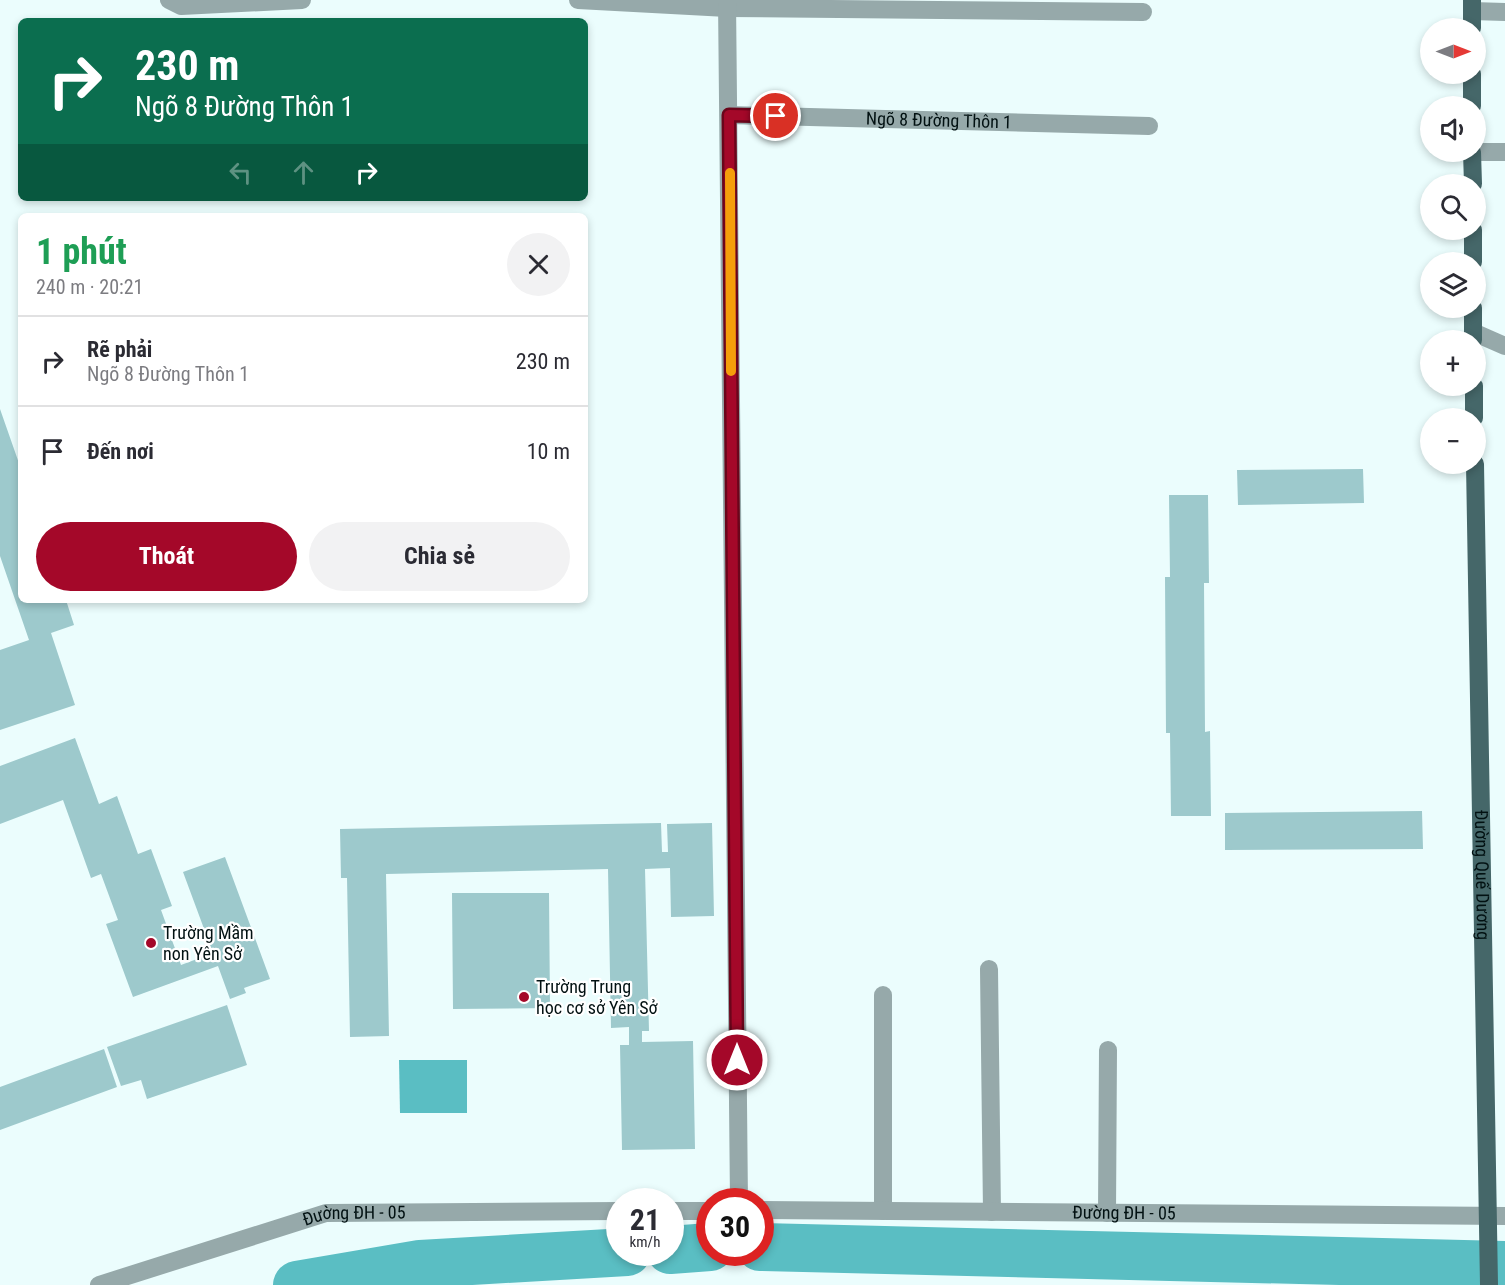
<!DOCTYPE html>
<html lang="vi">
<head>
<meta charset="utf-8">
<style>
  :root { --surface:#fff; --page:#f2f2f3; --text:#2b2b33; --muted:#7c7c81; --line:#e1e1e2; --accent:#a40829 }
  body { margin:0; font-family:"Roboto Condensed",sans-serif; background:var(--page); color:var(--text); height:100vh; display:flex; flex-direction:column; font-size:22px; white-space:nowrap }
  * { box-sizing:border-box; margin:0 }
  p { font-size:20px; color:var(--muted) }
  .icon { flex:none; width:33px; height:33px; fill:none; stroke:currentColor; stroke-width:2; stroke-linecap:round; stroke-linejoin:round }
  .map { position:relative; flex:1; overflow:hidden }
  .sheet { position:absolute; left:18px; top:213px; width:570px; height:390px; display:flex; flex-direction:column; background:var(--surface); border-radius:9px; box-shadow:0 3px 9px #0003 }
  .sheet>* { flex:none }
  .guide { position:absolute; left:18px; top:18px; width:570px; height:183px; border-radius:9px; box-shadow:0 3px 9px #0003; background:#0b6e4f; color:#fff; overflow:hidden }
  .needle { width:39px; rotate:90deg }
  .tools { position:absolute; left:1420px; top:18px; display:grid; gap:12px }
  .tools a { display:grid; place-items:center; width:66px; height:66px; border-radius:50%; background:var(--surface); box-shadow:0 3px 9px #0003; font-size:30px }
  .speed { position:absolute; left:606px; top:1188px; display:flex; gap:12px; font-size:30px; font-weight:700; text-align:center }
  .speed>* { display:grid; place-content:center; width:78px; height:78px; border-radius:50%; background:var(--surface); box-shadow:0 3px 9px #0003; line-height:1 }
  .speed small { font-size:15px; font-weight:400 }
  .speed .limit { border:9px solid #d22; background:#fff; color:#111 }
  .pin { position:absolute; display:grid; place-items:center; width:51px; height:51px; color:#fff; margin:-26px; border:3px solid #fff; border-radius:50%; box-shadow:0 2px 6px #0007 }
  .me { position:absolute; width:66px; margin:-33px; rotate:0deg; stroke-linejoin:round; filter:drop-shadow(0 0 4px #0008) }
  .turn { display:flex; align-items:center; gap:21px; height:126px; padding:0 18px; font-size:27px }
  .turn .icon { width:78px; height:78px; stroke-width:2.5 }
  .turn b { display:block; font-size:42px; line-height:51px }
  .lanes { display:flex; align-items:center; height:57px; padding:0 18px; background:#0003; justify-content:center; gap:30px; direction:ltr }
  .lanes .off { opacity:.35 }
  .round { display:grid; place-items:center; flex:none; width:63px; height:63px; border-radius:32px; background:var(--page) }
  .summary { display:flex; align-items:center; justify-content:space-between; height:102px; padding:0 18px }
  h1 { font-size:36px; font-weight:700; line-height:45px; color:#1e9e55 }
  .cta { display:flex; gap:12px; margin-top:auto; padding:12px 18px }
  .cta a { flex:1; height:69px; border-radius:36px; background:var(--accent); color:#fff; font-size:24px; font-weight:700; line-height:69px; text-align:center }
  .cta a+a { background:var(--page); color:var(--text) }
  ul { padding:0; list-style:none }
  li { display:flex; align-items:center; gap:18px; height:90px; padding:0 18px; border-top:2px solid var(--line) }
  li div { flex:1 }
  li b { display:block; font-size:22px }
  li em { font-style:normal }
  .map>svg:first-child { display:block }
  .water { fill:#5abec3 }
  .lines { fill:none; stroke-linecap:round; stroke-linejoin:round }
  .river { stroke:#5abec3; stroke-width:48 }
  .building { fill:#9dc9cc }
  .minor { stroke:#96a9aa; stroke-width:18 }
  .major { stroke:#456769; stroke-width:18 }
  .route-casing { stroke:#6b051b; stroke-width:15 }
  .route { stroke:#a40829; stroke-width:10 }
  .slow { stroke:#f59e0b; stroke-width:10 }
  .poi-dot { fill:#a40829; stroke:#fff; stroke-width:2 }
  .labels { text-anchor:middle; stroke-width:4.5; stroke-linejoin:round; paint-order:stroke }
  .street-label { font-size:18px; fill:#021112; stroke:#fff }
  .poi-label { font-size:18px; fill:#021112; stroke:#fff; text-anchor:start }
</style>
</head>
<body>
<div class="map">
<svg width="1505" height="1285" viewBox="0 0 1505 1285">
  <rect width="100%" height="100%" fill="#ebfdfd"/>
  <path class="water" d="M399,1060h68v53h-67z"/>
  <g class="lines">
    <path class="river" d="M760,1247l745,18
      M670,1250l40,-3
      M297,1285l123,-21 207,-12"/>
  </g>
  <path class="building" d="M0,409l21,60v131h45l8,25 -23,8 24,72 -75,25v-80l29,-10 -29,-84z
    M1363,469l1,34 -126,2 -1,-35z
    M1169,495h39l1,88h-5l1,149 5,-1 1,85h-40l-1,-83h-4l-1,-156h5z
    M75,738l24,66 18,-8 21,58 13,-5 21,57 -11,4 20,55 32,-12 -30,-81 42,-15 45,122 -26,9 2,5 -16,6 -12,-33 -85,31 -27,-73 12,-4 -17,-46 -10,4 -28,-78 -63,24v-58z
    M1422,811l1,38 -198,1v-37z
    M661,823l1,29h6l-1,-28 45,-1 2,93 -43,1 -1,-49 -25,1 4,162h-7v11l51,-1 2,108 -73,1 -2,-105h9v-18l-18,1 -3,-159 -222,5 3,162 -39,1 -3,-159h-6l-1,-49z
    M452,893h97l1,115 -97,1z
    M227,1005l20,60 -100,34 -6,-19 -20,6 -14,-39z
    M104,1049l13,38 -117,43v-43z"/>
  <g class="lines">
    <g class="minor">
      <path d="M169,0l12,6 121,-6"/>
      <path d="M578,0l149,8 416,4"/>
      <path d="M727,0l12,1202"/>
      <path d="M1472,11l33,1"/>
      <path id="s1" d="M729,115l420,11"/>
      <path d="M1472,152h33"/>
      <path d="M1473,332l32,14"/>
      <path d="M989,969l3,243"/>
      <path d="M883,995v216"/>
      <path id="s2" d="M760,1210l745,6"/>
      <path d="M670,1211h40"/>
      <path d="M1107,1213l1,-163"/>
      <path id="s3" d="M99,1285l227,-72 294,-2"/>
    </g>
    <g class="major">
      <path d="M1472,0v28"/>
      <path d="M1472,74v32"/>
      <path d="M1472,152l1,32"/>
      <path d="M1473,230v32"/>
      <path d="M1473,308v32"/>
      <path d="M1474,386v32"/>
      <path id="s4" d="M1475,464l14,821"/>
    </g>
  </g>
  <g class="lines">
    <g class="route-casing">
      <path id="route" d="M737,1060l-8,-945 47,1"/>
    </g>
    <use href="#route" class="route"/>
    <path class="slow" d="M730,173l1,198"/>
  </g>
  <g class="poi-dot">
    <circle cx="151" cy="943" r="6"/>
    <circle cx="524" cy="997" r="6"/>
  </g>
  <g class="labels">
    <g class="street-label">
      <text dy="6" stroke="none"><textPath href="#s1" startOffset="210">Ngõ 8 Đường Thôn 1</textPath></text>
      <text dy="6" stroke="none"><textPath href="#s4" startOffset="411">Đường Quế Dương</textPath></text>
      <text dy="6" stroke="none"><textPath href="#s2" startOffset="364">Đường ĐH - 05</textPath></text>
      <text dy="6" stroke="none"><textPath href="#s3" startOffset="266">Đường ĐH - 05</textPath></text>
    </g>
    <g class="poi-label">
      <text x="163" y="939">Trường Mầm<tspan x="163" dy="21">non Yên Sở</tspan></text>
      <text x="536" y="993">Trường Trung<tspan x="536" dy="21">học cơ sở Yên Sở</tspan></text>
    </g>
  </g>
</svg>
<div class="tools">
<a><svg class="needle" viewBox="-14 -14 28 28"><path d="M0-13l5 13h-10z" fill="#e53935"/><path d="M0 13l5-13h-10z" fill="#7c7c81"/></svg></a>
<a><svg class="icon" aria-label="sound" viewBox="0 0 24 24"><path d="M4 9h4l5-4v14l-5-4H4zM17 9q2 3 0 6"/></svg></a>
<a><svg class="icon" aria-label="search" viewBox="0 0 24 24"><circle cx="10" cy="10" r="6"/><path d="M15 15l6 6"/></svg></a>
<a><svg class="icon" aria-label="layers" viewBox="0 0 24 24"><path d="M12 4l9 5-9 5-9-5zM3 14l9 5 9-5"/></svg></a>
<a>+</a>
<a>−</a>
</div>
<div class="speed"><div>21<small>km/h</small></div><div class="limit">30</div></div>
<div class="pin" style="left:776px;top:116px;background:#d93025"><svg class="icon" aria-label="arrive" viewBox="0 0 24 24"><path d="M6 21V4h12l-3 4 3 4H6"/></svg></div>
<svg class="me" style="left:737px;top:1060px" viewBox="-20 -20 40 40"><circle r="17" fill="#a40829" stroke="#fff" stroke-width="3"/><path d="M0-11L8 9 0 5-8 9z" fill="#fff"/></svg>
<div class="guide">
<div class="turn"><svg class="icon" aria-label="right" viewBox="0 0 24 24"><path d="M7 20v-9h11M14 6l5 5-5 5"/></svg><div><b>230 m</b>Ngõ 8 Đường Thôn 1</div></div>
<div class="lanes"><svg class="icon off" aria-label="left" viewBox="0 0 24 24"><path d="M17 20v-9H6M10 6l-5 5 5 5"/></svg><svg class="icon off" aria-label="ahead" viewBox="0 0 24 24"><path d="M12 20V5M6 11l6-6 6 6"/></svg><svg class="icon" aria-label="right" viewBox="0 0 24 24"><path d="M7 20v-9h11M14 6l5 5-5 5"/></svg></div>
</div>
<section class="sheet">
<div class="summary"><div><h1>1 phút</h1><p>240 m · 20:21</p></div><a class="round"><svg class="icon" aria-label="close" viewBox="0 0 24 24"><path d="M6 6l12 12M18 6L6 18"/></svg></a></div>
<ul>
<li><svg class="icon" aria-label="right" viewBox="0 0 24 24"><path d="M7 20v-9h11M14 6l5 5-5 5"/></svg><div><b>Rẽ phải</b><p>Ngõ 8 Đường Thôn 1</p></div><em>230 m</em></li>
<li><svg class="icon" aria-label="arrive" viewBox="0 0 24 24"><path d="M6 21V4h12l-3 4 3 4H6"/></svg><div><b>Đến nơi</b></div><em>10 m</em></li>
</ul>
<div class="cta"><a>Thoát</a><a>Chia sẻ</a></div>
</section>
</div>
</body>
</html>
